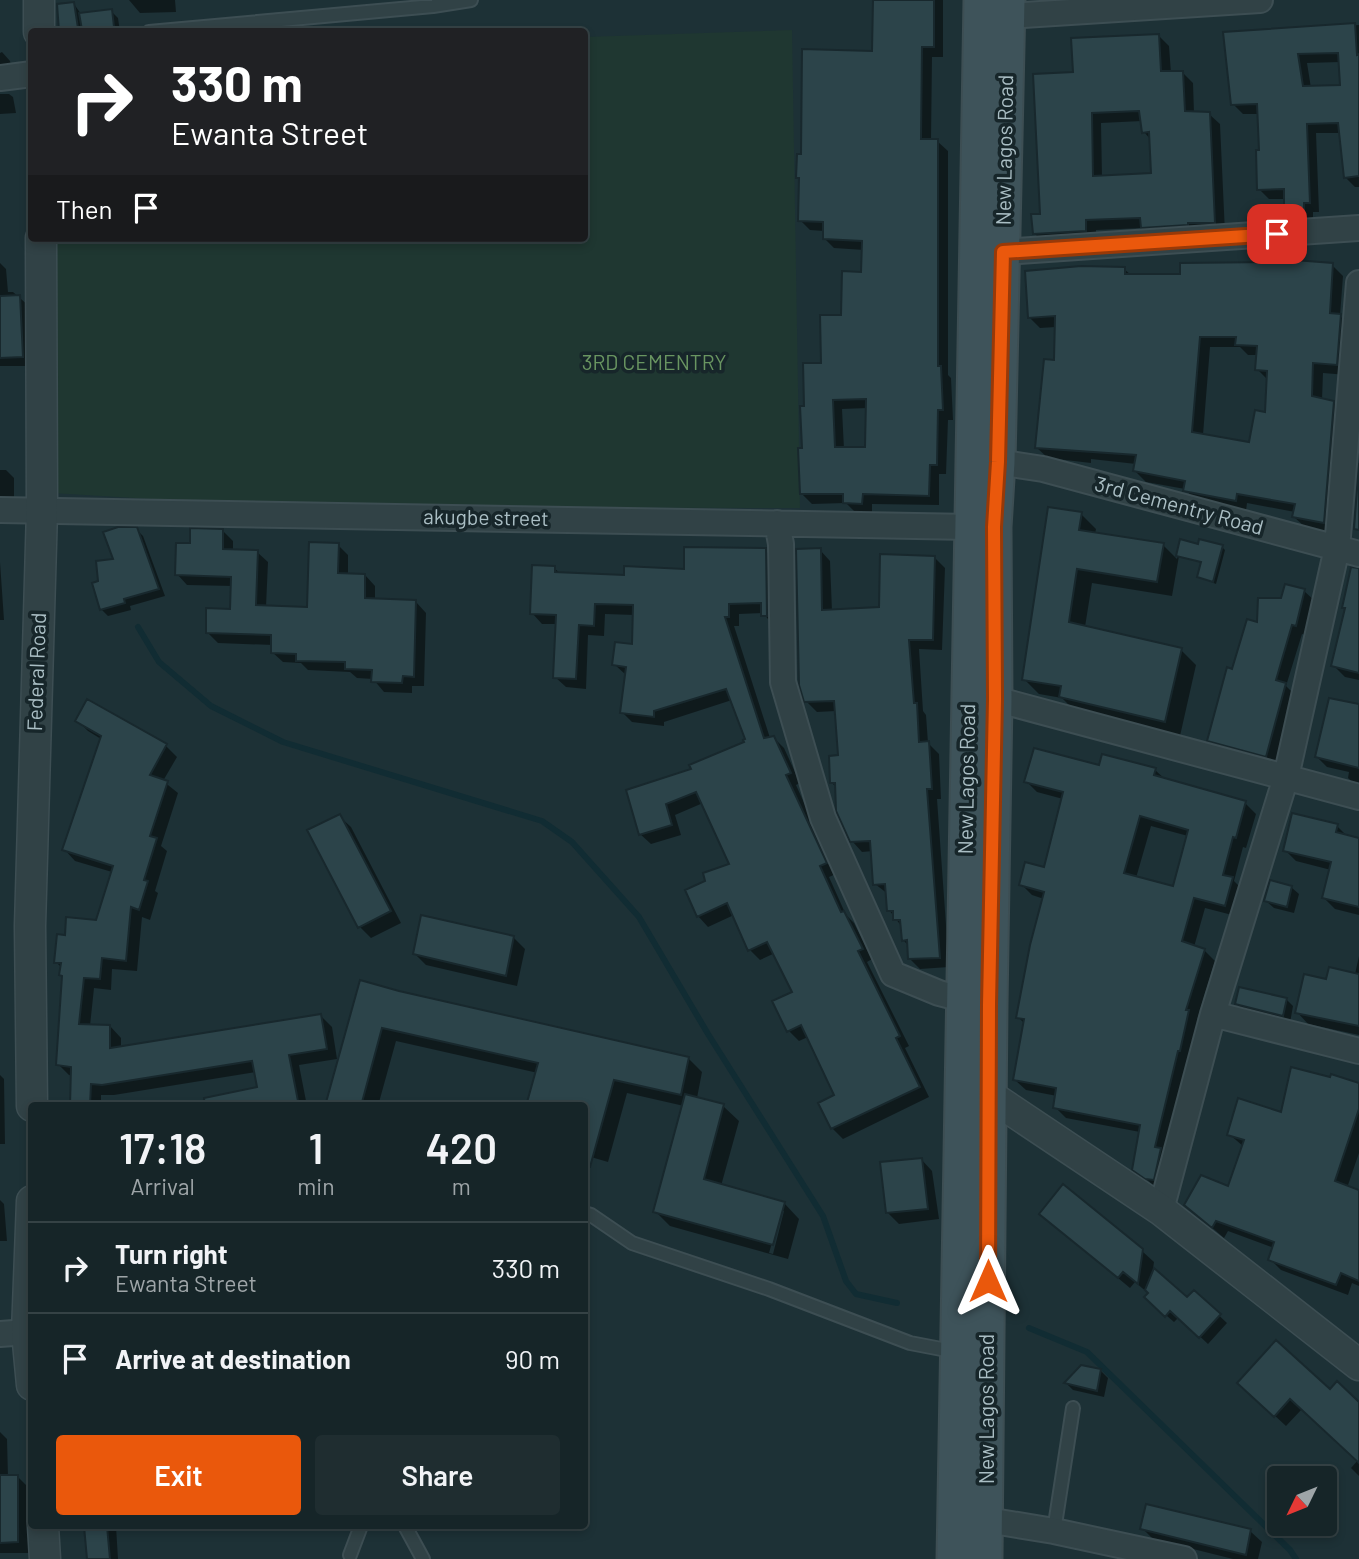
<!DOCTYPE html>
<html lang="en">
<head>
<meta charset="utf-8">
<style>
  :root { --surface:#162528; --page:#1f2d30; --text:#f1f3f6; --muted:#9ea5a8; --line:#354245; --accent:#ea580c }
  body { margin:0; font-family:Barlow,sans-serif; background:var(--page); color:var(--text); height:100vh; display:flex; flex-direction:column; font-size:26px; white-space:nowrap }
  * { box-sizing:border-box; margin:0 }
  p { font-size:23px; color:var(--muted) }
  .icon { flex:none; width:38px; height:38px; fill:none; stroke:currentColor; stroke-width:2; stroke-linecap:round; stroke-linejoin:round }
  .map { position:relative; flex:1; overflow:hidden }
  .details { position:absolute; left:28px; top:1102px; width:560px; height:427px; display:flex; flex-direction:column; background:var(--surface); border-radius:7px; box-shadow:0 4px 10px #0003,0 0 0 2px var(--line) }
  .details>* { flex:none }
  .hud { position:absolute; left:28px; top:28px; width:560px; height:214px; border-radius:7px; box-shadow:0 4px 10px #0003,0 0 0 2px var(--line); background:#202124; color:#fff; overflow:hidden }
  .needle { width:46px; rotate:227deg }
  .buttons { position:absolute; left:1267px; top:1466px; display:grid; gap:14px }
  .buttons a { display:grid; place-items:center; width:70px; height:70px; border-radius:7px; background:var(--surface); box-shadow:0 4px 10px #0003,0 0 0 2px var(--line); font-size:35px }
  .pin { position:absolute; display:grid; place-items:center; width:60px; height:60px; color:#fff; margin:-30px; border-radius:14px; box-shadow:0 4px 10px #0006 }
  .me { position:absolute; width:77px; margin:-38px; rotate:0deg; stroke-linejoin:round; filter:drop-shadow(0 0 5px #0008) }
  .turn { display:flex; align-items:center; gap:24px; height:147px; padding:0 28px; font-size:32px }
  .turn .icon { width:91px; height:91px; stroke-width:2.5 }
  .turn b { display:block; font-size:49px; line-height:60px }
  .then { display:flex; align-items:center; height:66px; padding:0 28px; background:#0003; gap:14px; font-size:26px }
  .eta { display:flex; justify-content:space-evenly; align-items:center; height:119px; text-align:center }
  .eta b { font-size:42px; font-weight:600; line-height:49px }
  .button { display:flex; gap:14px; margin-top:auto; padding:14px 28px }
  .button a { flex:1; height:80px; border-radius:7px; background:var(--accent); color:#fff; font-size:28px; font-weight:600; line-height:80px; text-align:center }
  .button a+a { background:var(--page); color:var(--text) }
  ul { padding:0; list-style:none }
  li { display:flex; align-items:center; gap:21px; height:91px; padding:0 28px; border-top:2px solid var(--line) }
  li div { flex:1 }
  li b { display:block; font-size:26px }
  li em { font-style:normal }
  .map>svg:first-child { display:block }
  .green { fill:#1f3731 }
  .shadow { fill:#0007; fill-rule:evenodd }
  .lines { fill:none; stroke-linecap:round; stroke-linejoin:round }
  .stream { stroke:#112c33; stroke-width:6 }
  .building { fill:#2c444a; stroke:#18282d; stroke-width:2; fill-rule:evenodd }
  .service-casing { stroke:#3d4e53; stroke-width:16 }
  .minor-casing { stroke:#3d4e53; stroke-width:28 }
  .tertiary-casing { stroke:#3d4e53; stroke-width:33 }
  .secondary-casing { stroke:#3d4e53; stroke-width:37 }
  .service { stroke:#314246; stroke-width:12 }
  .minor { stroke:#314246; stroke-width:24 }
  .tertiary { stroke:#314246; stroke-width:30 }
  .secondary { stroke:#3e535a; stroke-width:33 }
  .route-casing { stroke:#983908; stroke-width:18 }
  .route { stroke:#ea580c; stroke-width:12 }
  .labels { text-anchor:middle; stroke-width:7; stroke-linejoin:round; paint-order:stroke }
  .street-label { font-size:21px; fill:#aabec4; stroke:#17262a }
  .park-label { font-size:21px; fill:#699561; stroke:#17262a }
</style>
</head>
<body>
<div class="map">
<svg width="1359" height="1559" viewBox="0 0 1359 1559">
  <rect width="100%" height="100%" fill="#1d3136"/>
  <path class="green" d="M792,30l8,478 -513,-1 -235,-14 -3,-255h535l1,-201z"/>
  <path class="shadow" d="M129,0h46l1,12 -36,1z
    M875,0h68v57h-11l-1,84h6l11,10v224l3,3 2,42h-5l-2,54h-7v31l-67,-1v9l-17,-1 -9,-9 -34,1 -10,-10 4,-86 36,-92 21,-42 1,-24 -30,-2 -10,-10v-7l-14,-1 -10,-10 2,-64 72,-104zM868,408l-1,40 -23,1 -2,-40z
    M1038,0h109l-100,10z
    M74,4l7,10 30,-3 7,7 2,14h-57l-2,-2z
    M1359,25v162h-4l-10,-10 -4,-44h-25l3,79h-6v13h-18l-9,-10v-16h-17l-10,-10 1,-75h-17l-10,-10 -8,-70zM1340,62l2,25 -31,1 -4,-25z
    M1159,36l10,10 2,27 11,-1 11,11 1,30 15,1 11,10 5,109 -72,5 -10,-10 -47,2v11l-51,3 -11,-11 8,-18 33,-141zM1142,121l2,11 7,8 2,34 -51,3 -1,-54z
    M2,52l8,9 2,9 -12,4v-21z
    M0,94h9l4,3 3,16 -16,1z
    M0,263l6,6 2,23h5l16,14 2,60h-31z
    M1332,265l11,11 -3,40 11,10 -4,49 -24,-2 -1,27 11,2 11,11 -10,120 -29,-6 -11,-10 1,-5 -48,-9 -1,8 -50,-10 -11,-12 -39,-7 -11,-11 1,-7 -45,-5v4l-43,-5 -11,-10 19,-86v-35l-16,1 -11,-11 95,-48 7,6 51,1zM1210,347h30l8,8h10l-1,14 11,11 -1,34 -16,30 -48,-9z
    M0,470h6l8,8v25l-14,3z
    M1081,514l15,15 -1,5 68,11 14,14 4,-18 19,5 22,1 3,3 -9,34 -17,-7 3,-14 -23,-7 -7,40 -80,-13 -7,44 96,23 15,15 -16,71 -104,-24 -14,-14 -23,-4 -15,-15z
    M136,529l7,7 22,60 -35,10 1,4 -23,6 -7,-7 -1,-27z
    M223,531l10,10v10l24,1 11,10 -2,45 42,1 30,-63 10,10v20h17l10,11v15l41,1 10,11 -2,73h-12v7l-28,-1 -11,-13 -16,-1 -7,-6 -42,-2 -7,-7 -18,-1 -11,-10 1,-7 -55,-2 -11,-11 25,-22 1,-24 -46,-1 -10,-11 15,-29z
    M765,550l11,11 -3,64 -10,-12 -24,1v12h-5l36,112h4l10,10 16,35 -4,2 40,89 -7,3 17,38 8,8 18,36 -5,3 42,84 -4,2 24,49 -86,42 -11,-11 5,-32 -29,-59 -9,4 -10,-10 5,-38 -19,-40 -15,7 -10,-10 -16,-35 -26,12 -10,-11 10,-34 23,-17 -28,-62 -28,12 6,20 -30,9 -11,-10 53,-64 53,-27 2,-3 -16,-40 -68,22v4l-32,-4 -10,-10 4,-37 -12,-11 19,-18 1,-31 -29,-1 -1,22 -16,-1 -2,54 -20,-2 -11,-10 2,-53h-15l-10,-11 22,-45 7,6 64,3 61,-6z
    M820,550l10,11 2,50 49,-2 53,-52 11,11 -3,82 -23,-1 4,62 3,4 2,28 11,11 2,45h-4l12,168 -29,2 -10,-10 -1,-13 -6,-6 -1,-13 -13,-17 -1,-16 -13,-10 -2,-33 -11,1 -10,-11 -15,-53 -5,-5 7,-26 -3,-46 -19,1 -11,-11z
    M0,562l4,58h-4z
    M1359,579v101l-14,-3 -12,-12 14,-55 -3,-3z
    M1304,591l10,9 -9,35 -3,-1 -16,52 8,8 -19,71 -56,-15 -10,-10 24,-69 50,-71z
    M88,701l78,45 11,11 -14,24 15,12 -17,53 6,5 -12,40 3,2 -8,27 -8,-3 -5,54 -25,-2 -1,21 -17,-2 -4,38h20l11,12v10l200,-32 11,11 5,32 -38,6 8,41h-135l87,-17 -3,-17 -142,23h-13v11h-29l1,-30 -4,-1 -11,-11 6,-86 -2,-10 -6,-6 11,-26 31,-14 14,-50 -37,-11 -11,-12 37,-110 -13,-8 -11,-11z
    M1359,706v82l-11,-10 1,-6 -22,-5 -10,-10z
    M1100,767l55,3 11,10 79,23 11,11 -10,34 -3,-1 -9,34 9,9 -7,26 -31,-8 -11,39 10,3 11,11 -18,59 2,3 -41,166 -24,-20 6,-37 -74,-14 -11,-11 2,-11 -31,-6 -11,-10 10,-56 -7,-7 26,-118 -12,-4 -11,-11 24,-15 18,-70 -26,-7 -11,-11zM1151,826l37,10 -14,53 -38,-11z
    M339,816l12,11 50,96 -30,15 -11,-11z
    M1337,826l11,11 11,3v75l-24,-6 -11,-11 7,-28 -35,-9 -11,-11z
    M1291,887l8,7 -5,19 -20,-5 -8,-7z
    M514,938l11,11 -8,37 -91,-21 -11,-11z
    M1359,956v79l-51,-11 -11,-12 30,-31 28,-7z
    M361,982l327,76 14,14 -5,26 26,8 16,15 -18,65 63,17 15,16 -11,40 -118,-33 -15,-15 29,-105 -57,-13 -19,69 -24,-7v-49h-56l10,-33 -142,-32 -18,65h-51zM781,1211h3l-11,43 -4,-1z
    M1286,999l7,7 -3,17 -46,-12 -7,-7z
    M0,1075l4,4 1,65h-5z
    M1359,1085v68l-12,35 12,4v94l-7,-3 -4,12 -67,-25 -11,-11 4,-11 -46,-17 -4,7 -38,-33 43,-17 15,-41 -15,-13z
    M921,1159l11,12 7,48 -40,5 -11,-11z
    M0,1200l4,4 3,37h-7z
    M1041,1214l101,37 12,11 -1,7 34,31 7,-8 33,31 -19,21 -29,-27 -5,5 -21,-18 -4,-10 -14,-12 -5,6z
    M1101,1371l7,7 -4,19 -31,-7 -7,-7z
    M1330,1391l29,13v72l-8,-8 7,-8 -56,-51 -16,17 -36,-33z
    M0,1432l7,7 1,38h10l11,11v65h-29z
    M86,1526h30l2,33h-29z
    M1142,1528l108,3 12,11 -4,17h-25l-80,-20z"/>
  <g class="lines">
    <path class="stream" d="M138,627l21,35 52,44 72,36 259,79 30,21 67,75 69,117 115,182 23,65 10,13 41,9
      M1029,1328l58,24 203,198 6,9"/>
  </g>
  <path class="building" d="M873,0h61v47h-12l-1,92h17v227h3l2,44h-5l-1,55h-7l-1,31 -66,-2 -1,10 -19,-1v-9h-43l-2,-46h4l-2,-42h4l-1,-43h18l-1,-48h21l1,-44 19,1 1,-31 -39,-2v-17l-25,-1 1,-43h-3l1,-24h4l1,-105 70,2zM866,399l-1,48h-30l-2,-47z
    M74,2l4,26 -19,3 -2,-27z
    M112,9l2,18 -32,3 -3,-17z
    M1355,23l2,32 2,-1v122l-15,2 -6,-55 -31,1 3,79h-6v13h-20v-27l-27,1 -1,-40h3l-2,-46 -26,1 -8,-73zM1338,53l2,32 -37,1 -5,-32z
    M1159,34l2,37h22l2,40 25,1 5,111h-27v2l-47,3 -1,-10 -54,2v11l-53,3 -2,-20h9l-7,-140 40,-2 -2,-34zM1139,111l3,22 7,-1 2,41 -58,3 -1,-63z
    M1281,259l52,4 -3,50 11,1 -4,51 -24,-2 -1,33 22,5 -10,122 -32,-6 3,-13 -58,-10 -1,7 -53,-10 2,-10 -52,-10 3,-16 -101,-7 9,-89 10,1 1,-44 -27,2 -3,-47 56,-5 44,1v7h55v-11l101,-1zM1200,337h36l-1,8 22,1 -2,24 12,1 -2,41 -10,-2 -6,32 -57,-10z
    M20,295l3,62 -23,1v-62z
    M1359,463v67l-5,-1z
    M1048,507l34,5 -3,18 85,13 -7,39 -80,-13 -8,53 113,26 -17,74 -106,-25 2,-11 -39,-6z
    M118,527h19l22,62 -35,10 1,4 -25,7 -8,-27 6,-2 -2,-20 17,-2 -10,-27z
    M190,528l33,1v20l35,1 -2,55 51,2 2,-65 30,1 -1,30 27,1v24l51,2 -2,77 -11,-1 -1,7 -31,-1 1,-12 -27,-1v-7l-49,-1v-7l-25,-1v-18l-65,-2v-25l24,1 1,-32 -56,-2 1,-32h14z
    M1180,539l18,5 1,-5 24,6 -10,37 -16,-5 4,-15 -25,-6z
    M684,547l82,1 1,68h-6v-13l-32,1v13h-4l39,121 10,-2 17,37 -5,2 41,88 -7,3 21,46 3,-1 19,38 -5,2 42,85 -4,2 24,49 -89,42 -13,-26 16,-8 -33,-70 -14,7 -15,-31 20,-9 -25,-50 -19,9 -21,-48 -30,14 -12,-27 20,-9 -2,-8 26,-9 -33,-72 -30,12 6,21 -33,10 -13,-45 65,-21 -2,-4 55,-23 -1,-2 2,-1 -19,-50 -72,22v6l-34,-4 6,-46 -14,-2 3,-23 17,2 1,-39 -38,-1 -1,22 -15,-1 -3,54 -23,-1 3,-63 -26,-1 2,-49 23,1v6l69,3v-9l60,3z
    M821,548l1,62 57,-3 1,-53 55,2 -2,84h-24l5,63h3l2,39 10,-1 3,48h-5l13,169 -32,1 -1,-19 -5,1 -2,-21h-7v-9h-6l-2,-27 -12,1 -3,-44 -20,1 -14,-31 -1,-28h-5l-1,-27 9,-1 -4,-54 -30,1 -5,-17 -3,-136z
    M1351,567l8,1v105l-28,-7 14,-58h-3z
    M1285,584l20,5 -9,37 -4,-1 -16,55 10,3 -20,74 -59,-16 20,-74 5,2 15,-50 10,3 1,-24h23z
    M1329,698l30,6v64l-44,-11z
    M87,699l80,45 -17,31 18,6 -18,55 7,2 -13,42 4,1 -9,29 -8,-3 -5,54 -24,-3 -2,21 -16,-1 -5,46 31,1v23l211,-34 6,35 -38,6 10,51h-94l-1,-8 53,-11 -5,-26 -150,24 -11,-1 -1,22h-20l1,-39 -15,-2 6,-89 -3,-1 2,-12h-7l3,-29 8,1 1,-18 30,3 17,-54 -51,-16 39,-114 -26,-15z
    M1034,748l65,17 3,-11 54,14 -2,7 92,26 -10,37 -3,-1 -10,38 10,2 -8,29 -31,-8 -12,43 23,8 -19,61h3l-9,41h-2l-23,96 6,1 -7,32 -9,-1 -13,-9 8,-45 -87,-17 3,-20 -43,-8 11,-61 -8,-1 14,-73 14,-53 -25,-7 6,-23 19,5 19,-75 -39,-10zM1140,816l48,14 -15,56 -49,-13z
    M1292,813l46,11 -2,8 23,6v69l-37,-9 9,-36 -48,-11z
    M340,814l51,97 -33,17 -51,-98z
    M1270,880l22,6 -5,21 -23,-6z
    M421,915l93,21 -8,40 -93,-22z
    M1329,967l30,7v52l-64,-13 9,-39 22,5z
    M360,980l39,11 290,66 -8,38 -67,-15 -24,87h-6v-61h-58l12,-43 -156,-35 -21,78h-36z
    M1239,987l48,11 -4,18 -48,-12z
    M1291,1067l39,10 1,-3 28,9v26l-24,72 24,9v91l-18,-8 -5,12 -68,-25 6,-18 -58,-21 -4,7 -28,-23 17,-30 27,11 16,-46 -17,-5 11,-37 43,14z
    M685,1094l39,10 -20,75 81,23 -12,43 -120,-33z
    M922,1158l6,51 -42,4 -6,-51z
    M1063,1184l80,65 -5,35 -15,-12 -5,6 -79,-64z
    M1154,1268l33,29 7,-7 27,24 -22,24 -29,-27 -5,6 -21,-20 4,-4 -3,-3z
    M1276,1340l54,49 7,-8 22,21v61l-69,-64 -16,18 -37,-34z
    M1081,1365l20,4 -4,22 -33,-8z
    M0,1475h18v67l-18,1z
    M1146,1504l105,25 -5,26 -106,-26z
    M84,1526h23l3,33h-23z"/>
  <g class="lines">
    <g class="service-casing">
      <path id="service" d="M149,32l284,-26 38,-6
        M584,1213l7,2 41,28 137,46 141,54 47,9
        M405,1526l18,33
        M1054,1531l19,-123
        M350,1555l11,-29"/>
    </g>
    <g class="minor-casing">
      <path id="minor" d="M1008,16l252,-16
        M0,78l32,-4
        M1003,252l356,-24
        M998,462l45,7 316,85
        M0,510l972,17
        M777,523l4,21 2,138 40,136 70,156 46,19 23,6
        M995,699l364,98
        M1213,1014l146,37
        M1161,1210l52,-196 73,-237 51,-229 22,-265
        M0,1334l27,-2
        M987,1520l67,11 130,28"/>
    </g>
    <g class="tertiary-casing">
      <path id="tertiary" d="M39,0v32
        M989,1095l172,115 198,155
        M32,1106l-2,-180 12,-416 -1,-272
        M32,1201l-5,131 5,53
        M43,1526l2,33"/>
    </g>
    <g class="secondary-casing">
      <path id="secondary" d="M954,1559l27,-1559
        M985,1559l5,-554 5,-306 -1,-172 4,-65 10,-462"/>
    </g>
    <use href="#service" class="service"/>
    <use href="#minor" class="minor"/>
    <use href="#tertiary" class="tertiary"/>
    <use href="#secondary" class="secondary"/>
  </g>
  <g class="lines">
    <g class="route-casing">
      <path id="route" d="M988,1281l1,-276 6,-306 -1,-172 4,-65 5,-210 274,-18"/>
    </g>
    <use href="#route" class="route"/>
  </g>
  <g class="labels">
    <g class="street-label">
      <text transform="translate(1005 150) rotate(-89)" y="7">New Lagos Road</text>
      <text transform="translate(1179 506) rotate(15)" y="7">3rd Cementry Road</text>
      <text transform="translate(486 518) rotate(1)" y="7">akugbe street</text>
      <text transform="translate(37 672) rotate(-88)" y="7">Federal Road</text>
      <text transform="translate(967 779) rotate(-89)" y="7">New Lagos Road</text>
      <text transform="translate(987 1409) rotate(-90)" y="7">New Lagos Road</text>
    </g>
    <g class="park-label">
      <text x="654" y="370">3RD CEMENTRY</text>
    </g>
  </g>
</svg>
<div class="buttons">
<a><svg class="needle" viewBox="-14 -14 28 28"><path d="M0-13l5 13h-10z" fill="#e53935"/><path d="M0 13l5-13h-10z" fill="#9ea5a8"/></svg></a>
</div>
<div class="pin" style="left:1277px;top:234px;background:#d93025"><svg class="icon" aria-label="arrive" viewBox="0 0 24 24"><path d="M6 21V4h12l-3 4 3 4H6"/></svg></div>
<svg class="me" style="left:988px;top:1281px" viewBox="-20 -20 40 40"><path d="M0-17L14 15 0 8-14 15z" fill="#ea580c" stroke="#fff" stroke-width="4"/></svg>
<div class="hud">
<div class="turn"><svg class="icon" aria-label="right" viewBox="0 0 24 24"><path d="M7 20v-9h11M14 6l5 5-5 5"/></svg><div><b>330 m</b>Ewanta Street</div></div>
<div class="then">Then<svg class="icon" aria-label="arrive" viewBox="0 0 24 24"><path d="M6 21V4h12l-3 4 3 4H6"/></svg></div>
</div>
<section class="details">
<div class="eta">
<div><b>17:18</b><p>Arrival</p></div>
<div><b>1</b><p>min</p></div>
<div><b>420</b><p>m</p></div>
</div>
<ul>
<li><svg class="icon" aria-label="right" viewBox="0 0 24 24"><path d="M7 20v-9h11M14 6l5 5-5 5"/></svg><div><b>Turn right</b><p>Ewanta Street</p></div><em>330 m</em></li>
<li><svg class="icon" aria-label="arrive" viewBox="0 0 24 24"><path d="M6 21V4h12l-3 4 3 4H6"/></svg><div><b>Arrive at destination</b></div><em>90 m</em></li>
</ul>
<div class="button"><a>Exit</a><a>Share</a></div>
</section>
</div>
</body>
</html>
